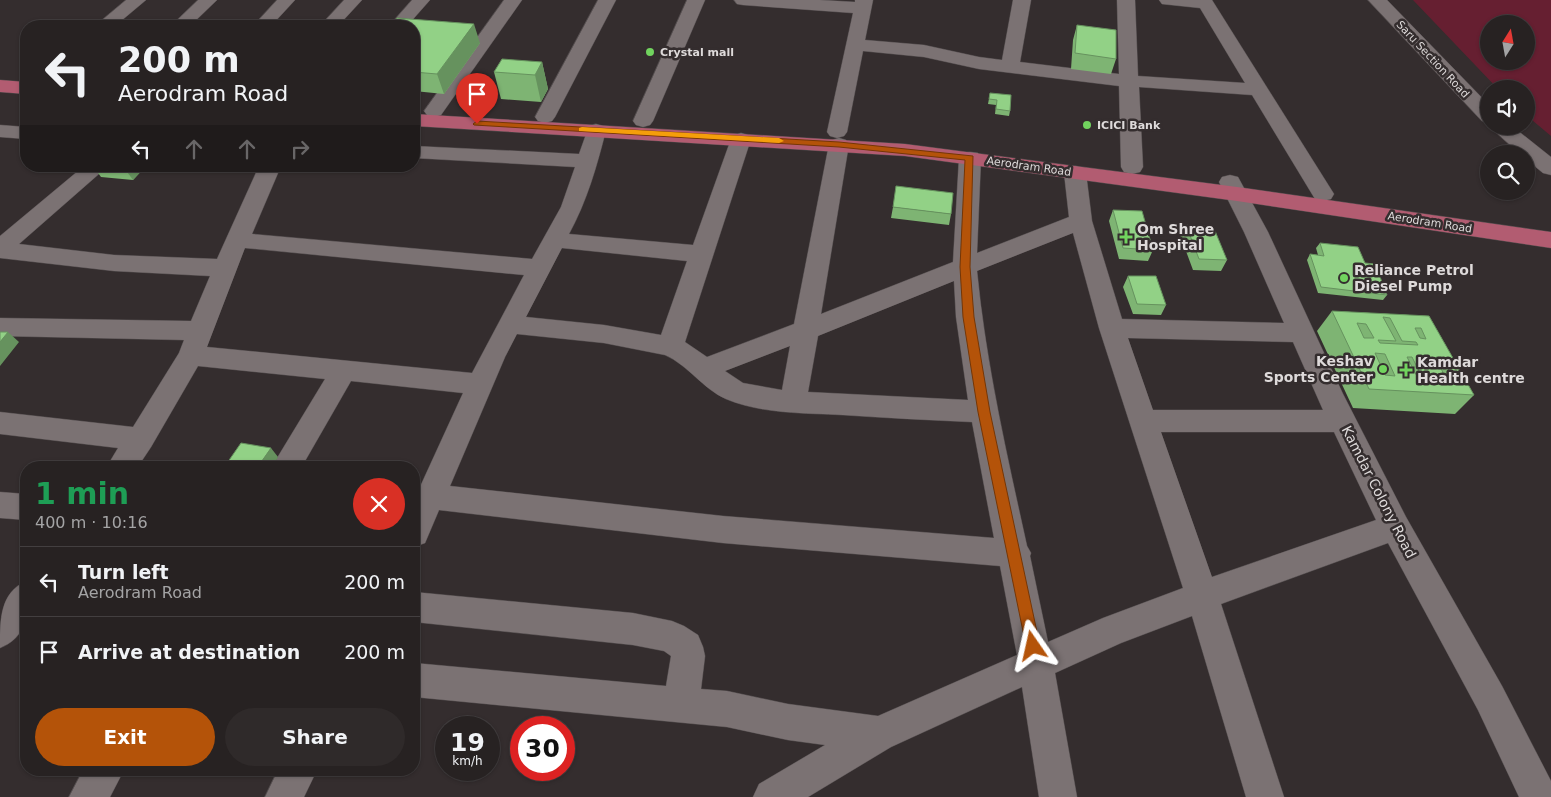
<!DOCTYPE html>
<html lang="en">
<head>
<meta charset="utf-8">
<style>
  :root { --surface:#272222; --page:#2f2a2a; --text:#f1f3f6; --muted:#a4a4a5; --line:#433f40; --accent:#b45309 }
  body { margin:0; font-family:"DejaVu Sans",sans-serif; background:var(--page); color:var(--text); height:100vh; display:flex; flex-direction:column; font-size:19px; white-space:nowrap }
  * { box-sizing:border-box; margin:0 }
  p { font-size:16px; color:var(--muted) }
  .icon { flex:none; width:28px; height:28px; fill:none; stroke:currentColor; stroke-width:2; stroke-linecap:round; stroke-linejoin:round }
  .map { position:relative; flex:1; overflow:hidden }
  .side { position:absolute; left:20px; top:461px; width:400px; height:315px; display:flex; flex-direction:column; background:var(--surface); border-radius:20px; box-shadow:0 1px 4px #0004,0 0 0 1px var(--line) }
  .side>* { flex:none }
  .top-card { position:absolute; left:20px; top:20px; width:400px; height:152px; border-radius:20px; box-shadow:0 1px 4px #0004,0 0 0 1px var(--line); background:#272222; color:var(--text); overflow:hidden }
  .needle { width:32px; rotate:11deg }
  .buttons { position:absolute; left:1480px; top:15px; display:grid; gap:10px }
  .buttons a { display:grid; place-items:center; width:55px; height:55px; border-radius:50%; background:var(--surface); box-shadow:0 1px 4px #0004,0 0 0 1px var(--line); font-size:25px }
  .speed { position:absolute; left:435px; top:716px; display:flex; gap:10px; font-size:25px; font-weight:700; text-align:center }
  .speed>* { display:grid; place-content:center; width:65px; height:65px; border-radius:50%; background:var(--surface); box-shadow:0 1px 4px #0004,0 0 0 1px var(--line); line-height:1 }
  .speed small { font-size:12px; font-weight:400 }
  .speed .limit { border:8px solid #d22; background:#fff; color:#111 }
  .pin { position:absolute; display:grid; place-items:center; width:42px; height:42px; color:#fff; margin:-51px -21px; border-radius:50% 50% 50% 0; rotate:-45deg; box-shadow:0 0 5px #0007 }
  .pin .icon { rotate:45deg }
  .me { position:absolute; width:55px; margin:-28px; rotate:349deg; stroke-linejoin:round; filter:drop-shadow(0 0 4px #0008) }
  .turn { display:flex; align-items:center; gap:18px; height:105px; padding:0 15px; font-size:22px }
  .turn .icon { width:65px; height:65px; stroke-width:2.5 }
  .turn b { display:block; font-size:35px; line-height:42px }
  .lanes { display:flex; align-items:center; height:48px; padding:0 15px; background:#0003; justify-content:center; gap:25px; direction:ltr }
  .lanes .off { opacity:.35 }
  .round { display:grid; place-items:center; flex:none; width:52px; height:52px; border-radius:26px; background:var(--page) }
  .overview { display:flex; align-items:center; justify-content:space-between; height:85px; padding:0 15px }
  h1 { font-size:30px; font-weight:700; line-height:38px; color:#1e9e55 }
  .primary-button { display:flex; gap:10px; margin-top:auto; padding:10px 15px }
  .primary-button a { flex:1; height:58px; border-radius:30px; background:var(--accent); color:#fff; font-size:20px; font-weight:700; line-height:58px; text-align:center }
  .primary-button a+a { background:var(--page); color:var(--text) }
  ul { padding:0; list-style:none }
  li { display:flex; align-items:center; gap:15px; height:70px; padding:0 15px; border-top:1px solid var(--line) }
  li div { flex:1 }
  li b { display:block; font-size:19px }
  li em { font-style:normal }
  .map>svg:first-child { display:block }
  .green { fill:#661f31; fill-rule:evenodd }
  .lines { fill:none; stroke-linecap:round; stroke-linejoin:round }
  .minor-casing { stroke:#524c4d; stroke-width:1 }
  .major-casing { stroke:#524c4d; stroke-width:1 }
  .minor { fill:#7b7273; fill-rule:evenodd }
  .major { fill:#b25c71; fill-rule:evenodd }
  .wall { fill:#7eb473 }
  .shaded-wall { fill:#66925e }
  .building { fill:#92d186; stroke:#66925e; fill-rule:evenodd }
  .route { fill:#b45309; stroke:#753606 }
  .slow { fill:#f59e0b }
  .poi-dot { fill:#71d35e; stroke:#342d2e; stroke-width:2 }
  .labels { text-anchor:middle; stroke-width:5; stroke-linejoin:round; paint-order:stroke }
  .far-poi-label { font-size:11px; font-weight:bold; fill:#dedada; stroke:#342d2e; text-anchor:start }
  .far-street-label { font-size:11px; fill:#dedada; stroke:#342d2e }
  .poi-label { font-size:14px; font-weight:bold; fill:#dedada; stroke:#342d2e; text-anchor:start }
  .street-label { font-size:14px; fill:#dedada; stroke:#342d2e }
</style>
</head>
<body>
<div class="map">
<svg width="1551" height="797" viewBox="0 0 1551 797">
  <rect width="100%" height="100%" fill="#342d2e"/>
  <path class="green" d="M1413,0h138v136l-25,-21v-26h-28zM1489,24h37v37h-37z"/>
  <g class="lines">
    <g class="minor-casing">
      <path id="minor" d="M126,0h20l-31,26h-20z
        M198,0h19l-27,26h-19z
        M277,0h18l-24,26h-18z
        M344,0h18l-24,26h-18z
        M412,0h18l-23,26h-18z
        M504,0h18l-81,115 -7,2 -7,-2 -3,-4z
        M598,0h18l-61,117 -3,4 -7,2 -7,-2 -3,-4z
        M687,0h18l-52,121 -3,4 -7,2 -7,-2 -3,-4z
        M734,0h86l35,2v-2h18l-8,40 59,5 55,12 23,3 11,-60h18l-11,62 99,12 -2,-74h18l3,76 107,7 -45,-75 -38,-4 -3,-4h53l122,194 -3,5 -8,2 -8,-2 -63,-104 -113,-8 4,80 -3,5 -8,2 -8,-2 -3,-5 -2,-81 -140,-17 -55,-12 -61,-6 -16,81 -3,4 -7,2 -7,-2 -3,-4 26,-119 -110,-8 -6,-1z
        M1368,0h19l102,105v18l-7,-2z
        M596,124l7,2 3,4c-9,36 -19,71 -37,104l124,11 38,-106 3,-4 7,-2 7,2 3,4 -66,203 22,15 87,-33 35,-180 3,-4 7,-2 7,2 3,4 -28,170 132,-52 6,-104 3,-5 8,-1 8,1 3,5 -4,95 92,-36 -5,-44 3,-5 8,-2 8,2 3,5 6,48 30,98 162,4 -40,-91 -25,-50 3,-5 8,-2 8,2 30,55 75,162 63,123 96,169 49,95v16h-32l-41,-87 -90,-167 -167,61 63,193h-38l-54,-181 -71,27 -66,30 22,124h-38l-17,-110 -131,60 -83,50h-55l6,-13 66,-39 -37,-5 -61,-13 -313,-30v-34l252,23 5,-30 -7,-5 -31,-6 -219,-23v-30l219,21 39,8 12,5 14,9 5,12 2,9 -4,33 26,2 61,13 90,12 139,-61 -17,-89 -277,-23 -284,-33 -14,33 -11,4v-47l49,-107 -112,-12 -50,87h-30l54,-89 -127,-13 -47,81 -14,21h-31l12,-20 -118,-14v-22l133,15 46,-74 5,-13 -184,-4v-18l191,3 19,-45 -96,-5 -114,-13v-22l84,-70h24l-89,78 95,11 103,4 42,-93h22l-29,68 280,25 29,-52 14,-40 -161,-9v-12l165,8 10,-28zM1073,233l26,95 84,260 -80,30 -55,24 -18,-86 1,-3 -4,-7c-20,-91 -41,-182 -50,-275zM245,248l279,27 -52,98 -265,-26zM562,248l125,13 -26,74 -57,-10 -78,-8zM954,281l2,36 12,83 -160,-8 10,-56zM517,334l87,9 61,12c23,10 38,34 61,44 36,15 79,14 117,16 43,3 86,5 129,7l22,116 -271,-22 -273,-30 55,-129zM1128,338l165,4 30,68h-170zM790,346l-8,44 -39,-7 -18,-12zM1161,432h173l42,88 -164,57z
        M0,125l26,2v12l-26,-2z
        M1489,126h23l39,31v18l-8,-2 -17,-14v-5h-6z
        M0,492l26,2v26l-26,-2z
        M26,581c2,28 4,55 -26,67 0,-29 0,-55 26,-67z
        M83,770h41l-14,27h-41z
        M278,770h39l-13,27h-39z"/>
    </g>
    <g class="major-casing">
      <path id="major" d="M0,80l26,2v12l-26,-2z
        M414,114l491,30 332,43 314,45v16l-314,-47 -332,-45 -491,-30z"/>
    </g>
    <use href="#minor" class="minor"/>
    <use href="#major" class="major"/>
  </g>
  <path class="wall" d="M1077,25l39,34 -5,15 -40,-5 2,-29z
    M414,26l66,17 -36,51 -30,-3z
    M542,62l6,27 -7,13 -40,-3 -7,-27z
    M990,93l20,18 -1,5 -14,-2 1,-9 -8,-1z
    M93,166h53l-13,14 -32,-3z
    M893,207l58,7 -2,11 -58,-7z
    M1113,210l40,40 -5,11 -29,-2 -10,-38z
    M1186,225l41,35 -6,11 -28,-1 -13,-35z
    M1320,243l45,20 22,32 -4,5 -65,-7 -11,-33 3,-6 8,1 -2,-7z
    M1128,276l38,29 -5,10 -28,-1 -10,-27z
    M1332,311l97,5 45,79 -19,19 -102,-6 -36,-77z"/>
  <path class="shaded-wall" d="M474,24l6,19 -36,51 -7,-20z
    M542,62l6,27 -7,13 -6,-27z
    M128,166h18l-13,14 -8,-11z
    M8,332l11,10 -19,24v-24z
    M271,448l7,9 -6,11h-15z"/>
  <path class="building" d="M397,18l77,6 -37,50 -23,-2v-46h-24z
    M1077,25l39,5v29l-41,-6z
    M502,59l40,3 -7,13 -41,-3z
    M990,93l21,2 -1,16 -14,-2 1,-9 -8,-1z
    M93,166h35l-3,3z
    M896,186l57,7 -2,21 -58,-7z
    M1113,210l29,1 11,39 -30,-2z
    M1186,225l27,1 14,34 -28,-1z
    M1320,243l38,4 7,16 10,1 12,31 -66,-8 -11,-33 14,2z
    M1128,276h28l10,29 -29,-1z
    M1332,311l97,5 45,79 -105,-6zM1383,317l7,1 12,23 14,1 2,3 -38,-2 -2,-3 18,1zM1357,323l9,1 8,14h-10zM1415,328h6l5,11 -6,-1zM1375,353l10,1 10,22 -10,-1zM1407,357h5l13,26 -5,-1zM1436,357l7,1 8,17h-7z
    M0,332h8l-8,10z
    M241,443l30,5 -14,20h-21l-11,-2z"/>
  <path class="route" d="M477,121l362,21 134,14 -3,111 4,50 16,95 50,234 -2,5 -5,2 -5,-2 -2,-5 -48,-234 -15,-95 -3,-50 5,-107 -126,-13 -365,-22 -1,-1z"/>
  <path class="slow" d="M582,127l197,11 5,3 -5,2 -200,-12v-3z"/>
  <g class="poi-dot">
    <circle cx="650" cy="52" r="5"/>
    <circle cx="1087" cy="125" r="5"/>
    <path d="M1123.5 229.5h5v5h5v5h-5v5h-5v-5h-5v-5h5z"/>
    <circle cx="1344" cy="278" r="5"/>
    <circle cx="1383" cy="369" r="5"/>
    <path d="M1403.5 362.5h5v5h5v5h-5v5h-5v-5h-5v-5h5z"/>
  </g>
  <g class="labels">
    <g class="far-poi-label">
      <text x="660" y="56">Crystal mall</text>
      <text x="1097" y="129">ICICI Bank</text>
    </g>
    <g class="far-street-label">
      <text transform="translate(1433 59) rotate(47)" y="4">Saru Section Road</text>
      <text transform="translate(1029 166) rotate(8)" y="4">Aerodram Road</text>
      <text transform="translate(1430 222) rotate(9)" y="4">Aerodram Road</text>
    </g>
    <g class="poi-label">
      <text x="1137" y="234">Om Shree<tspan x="1137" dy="16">Hospital</tspan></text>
      <text x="1354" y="275">Reliance Petrol<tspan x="1354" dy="16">Diesel Pump</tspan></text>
      <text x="1373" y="366" text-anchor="end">Keshav<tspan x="1373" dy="16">Sports Center</tspan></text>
      <text x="1417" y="367">Kamdar<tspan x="1417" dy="16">Health centre</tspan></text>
    </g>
    <g class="street-label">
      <text transform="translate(1379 492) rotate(63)" y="5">Kamdar Colony Road</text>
    </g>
  </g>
</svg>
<div class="buttons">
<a><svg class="needle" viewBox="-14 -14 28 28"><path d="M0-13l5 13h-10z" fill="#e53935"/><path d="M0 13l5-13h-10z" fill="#a4a4a5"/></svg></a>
<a><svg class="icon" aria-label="sound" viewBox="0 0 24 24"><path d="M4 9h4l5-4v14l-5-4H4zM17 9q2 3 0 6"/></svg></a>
<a><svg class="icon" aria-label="search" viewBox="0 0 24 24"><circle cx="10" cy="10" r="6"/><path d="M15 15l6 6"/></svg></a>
</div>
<div class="speed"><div>19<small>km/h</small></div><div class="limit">30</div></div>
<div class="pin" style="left:477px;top:124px;background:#d93025"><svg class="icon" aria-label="arrive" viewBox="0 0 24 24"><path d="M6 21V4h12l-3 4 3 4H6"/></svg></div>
<svg class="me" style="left:1033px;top:646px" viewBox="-20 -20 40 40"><path d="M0-17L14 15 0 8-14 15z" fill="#b45309" stroke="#fff" stroke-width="4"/></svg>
<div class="top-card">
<div class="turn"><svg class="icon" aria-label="left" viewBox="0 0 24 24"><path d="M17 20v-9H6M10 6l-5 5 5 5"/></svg><div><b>200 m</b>Aerodram Road</div></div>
<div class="lanes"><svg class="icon" aria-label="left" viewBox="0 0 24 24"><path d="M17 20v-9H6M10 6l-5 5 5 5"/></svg><svg class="icon off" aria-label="ahead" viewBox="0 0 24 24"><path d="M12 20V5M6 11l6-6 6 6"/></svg><svg class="icon off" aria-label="ahead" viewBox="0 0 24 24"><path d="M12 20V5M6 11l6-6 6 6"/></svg><svg class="icon off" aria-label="right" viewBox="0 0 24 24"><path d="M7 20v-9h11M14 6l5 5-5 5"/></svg></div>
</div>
<section class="side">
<div class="overview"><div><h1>1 min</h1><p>400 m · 10:16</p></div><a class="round" style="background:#d93025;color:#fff"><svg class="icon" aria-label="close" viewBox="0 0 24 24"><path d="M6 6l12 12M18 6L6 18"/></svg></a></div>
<ul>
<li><svg class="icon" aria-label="left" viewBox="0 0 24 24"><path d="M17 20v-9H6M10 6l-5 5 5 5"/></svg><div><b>Turn left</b><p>Aerodram Road</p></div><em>200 m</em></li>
<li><svg class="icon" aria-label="arrive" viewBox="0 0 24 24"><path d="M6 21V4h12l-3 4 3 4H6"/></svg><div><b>Arrive at destination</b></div><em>200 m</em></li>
</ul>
<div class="primary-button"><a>Exit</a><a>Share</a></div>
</section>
</div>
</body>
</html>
